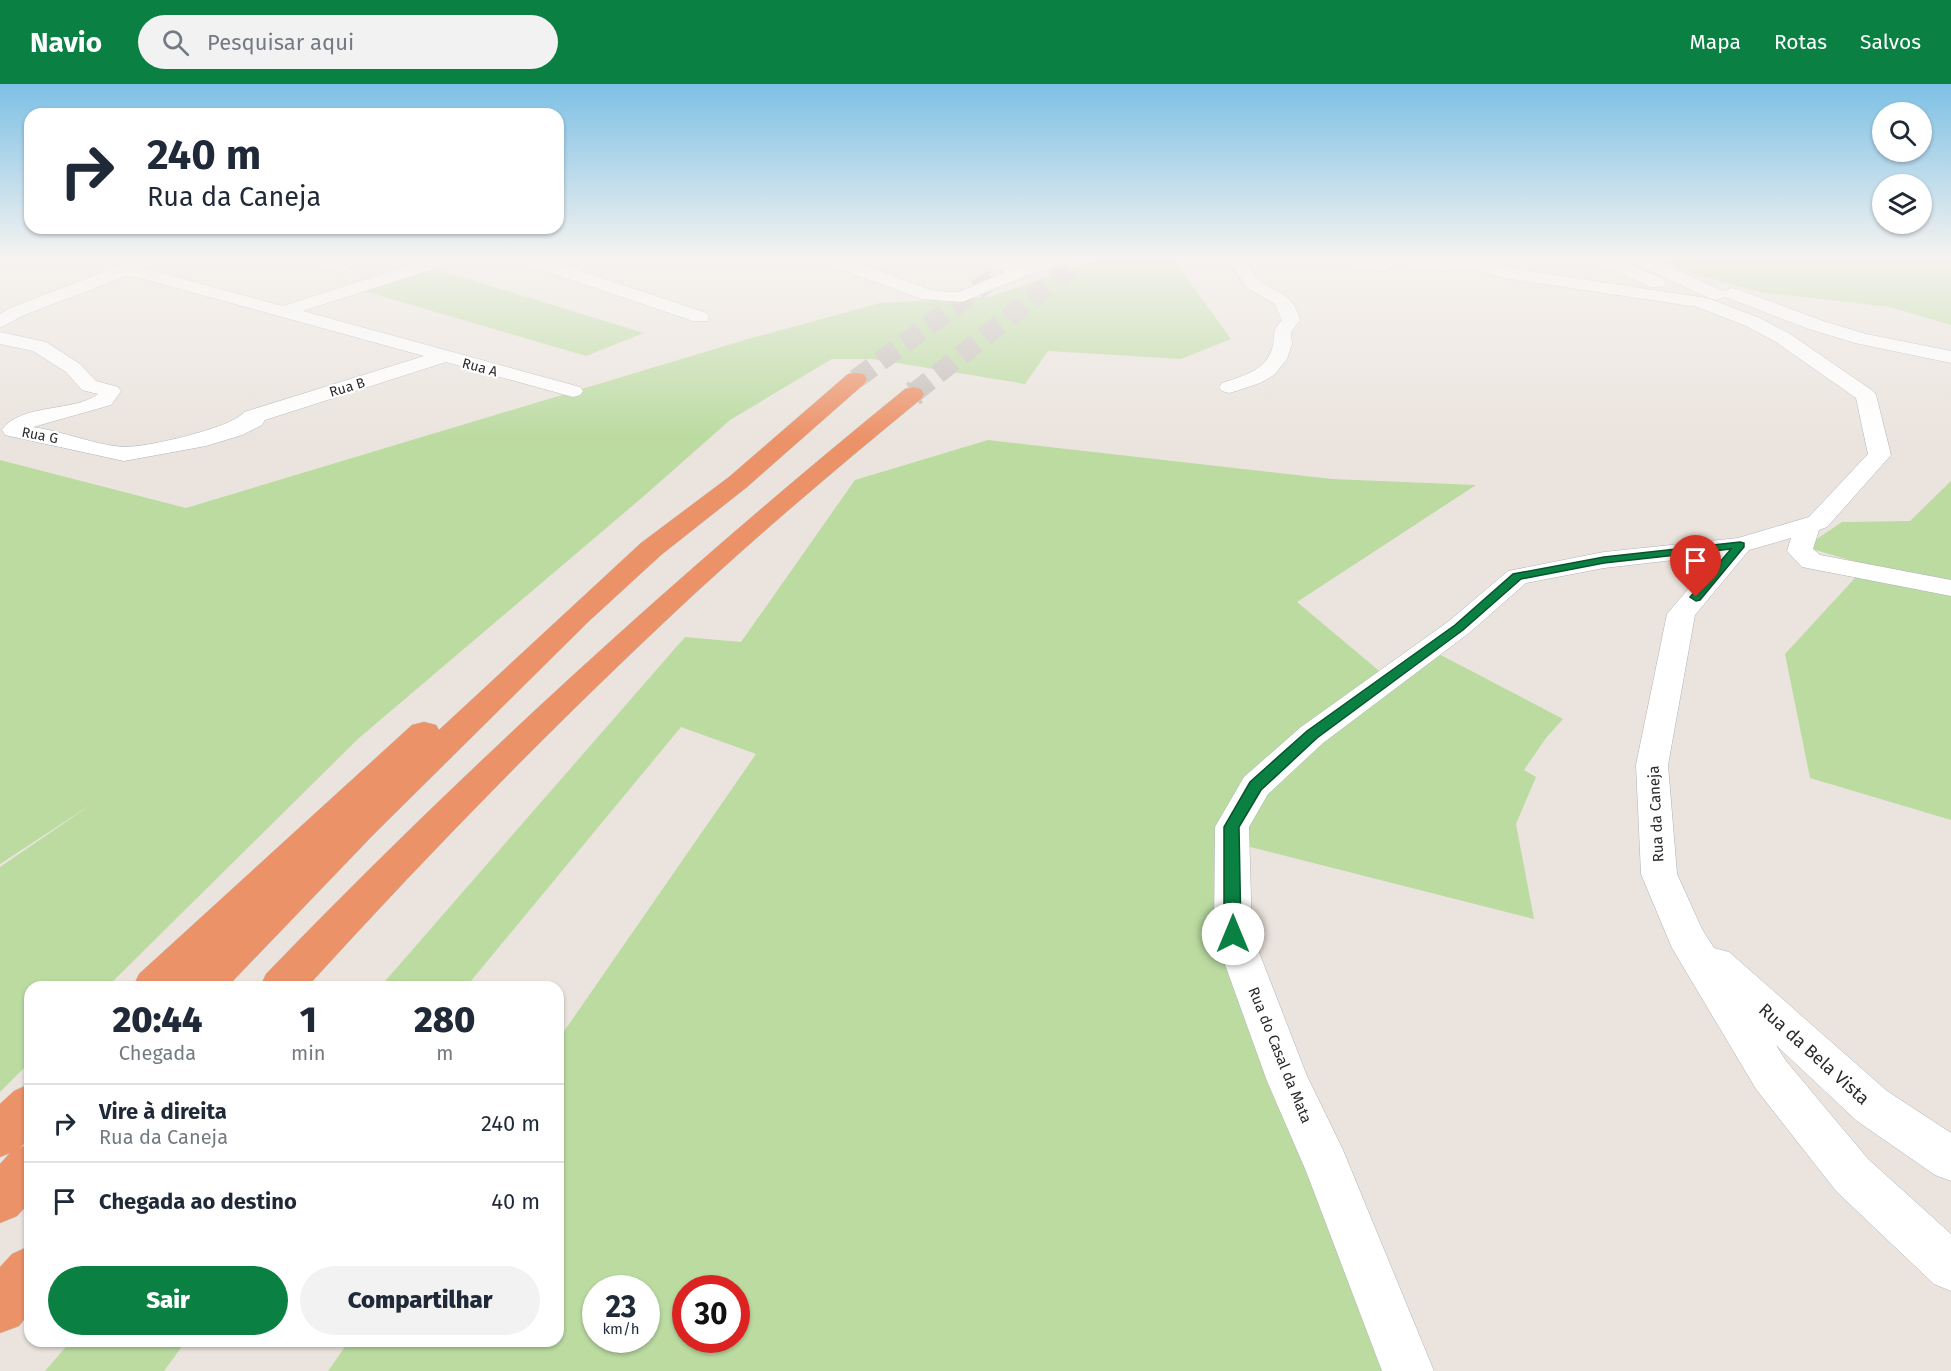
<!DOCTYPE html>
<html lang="pt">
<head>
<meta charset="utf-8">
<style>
  :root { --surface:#fff; --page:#f2f2f3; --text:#1f2937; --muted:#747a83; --line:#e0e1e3; --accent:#0b8043 }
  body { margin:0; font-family:"Fira Sans",sans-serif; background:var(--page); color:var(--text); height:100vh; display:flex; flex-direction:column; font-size:22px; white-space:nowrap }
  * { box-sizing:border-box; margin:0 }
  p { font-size:20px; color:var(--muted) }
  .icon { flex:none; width:33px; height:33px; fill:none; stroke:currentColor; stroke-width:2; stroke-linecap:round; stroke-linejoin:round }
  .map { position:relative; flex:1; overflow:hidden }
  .drawer { position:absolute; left:24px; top:897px; width:540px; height:366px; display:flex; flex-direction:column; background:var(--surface); border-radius:18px; box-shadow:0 2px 4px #0004 }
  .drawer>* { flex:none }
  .guide { position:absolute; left:24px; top:24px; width:540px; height:126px; border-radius:18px; box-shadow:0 2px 4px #0004; background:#fff; color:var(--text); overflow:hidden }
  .controls { position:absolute; left:1872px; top:18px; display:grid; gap:12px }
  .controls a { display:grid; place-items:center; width:60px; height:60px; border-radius:50%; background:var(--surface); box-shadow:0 2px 4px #0004; font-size:30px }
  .speed { position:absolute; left:582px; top:1191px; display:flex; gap:12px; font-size:30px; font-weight:700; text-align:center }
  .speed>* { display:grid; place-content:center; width:78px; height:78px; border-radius:50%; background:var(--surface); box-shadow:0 2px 4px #0004; line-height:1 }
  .speed small { font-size:15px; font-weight:400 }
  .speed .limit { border:9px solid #d22; background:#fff; color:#111 }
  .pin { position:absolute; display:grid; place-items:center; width:51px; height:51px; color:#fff; margin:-62px -26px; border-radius:50% 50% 50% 0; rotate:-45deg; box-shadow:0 0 6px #0007 }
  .pin .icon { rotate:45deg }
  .me { position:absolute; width:66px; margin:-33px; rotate:0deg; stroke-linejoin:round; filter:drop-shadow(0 0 4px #0008) }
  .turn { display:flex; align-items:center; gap:21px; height:126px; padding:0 24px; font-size:27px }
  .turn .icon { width:78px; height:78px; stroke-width:2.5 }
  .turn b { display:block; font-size:42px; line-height:51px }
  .eta { display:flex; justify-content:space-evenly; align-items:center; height:102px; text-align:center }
  .eta b { font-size:36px; font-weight:800; line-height:42px }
  .primary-button { display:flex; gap:12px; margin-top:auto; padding:12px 24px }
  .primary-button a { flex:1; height:69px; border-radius:36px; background:var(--accent); color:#fff; font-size:24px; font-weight:800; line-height:69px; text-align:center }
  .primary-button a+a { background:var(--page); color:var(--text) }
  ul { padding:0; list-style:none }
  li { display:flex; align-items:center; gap:18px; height:78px; padding:0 24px; border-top:2px solid var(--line) }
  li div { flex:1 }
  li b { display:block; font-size:22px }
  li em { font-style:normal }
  header { display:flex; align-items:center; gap:36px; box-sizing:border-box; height:84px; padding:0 30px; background:var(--accent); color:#fff }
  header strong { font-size:28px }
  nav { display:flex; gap:33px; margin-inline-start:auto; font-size:21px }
  .search { width:420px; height:54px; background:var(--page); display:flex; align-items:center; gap:15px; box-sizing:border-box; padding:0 21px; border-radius:33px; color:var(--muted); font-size:22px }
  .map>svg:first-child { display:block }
  .green { fill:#bbdba1; fill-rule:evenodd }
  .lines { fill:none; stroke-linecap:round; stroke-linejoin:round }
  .highway-tunnel-far1 { stroke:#c5bfba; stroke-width:20; stroke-dasharray:20 10; stroke-linecap:butt }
  .highway-tunnel { stroke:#c5bfba; stroke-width:25; stroke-dasharray:25 12; stroke-linecap:butt }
  .street-casing { stroke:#afb2b9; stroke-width:1 }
  .highway-casing { stroke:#c4c4c4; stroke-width:1 }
  .street { fill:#fff; fill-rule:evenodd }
  .highway { fill:#ec9268; fill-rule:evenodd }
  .route { fill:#0b8043; stroke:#07532c; stroke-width:1.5 }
  .labels { text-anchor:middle; stroke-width:4.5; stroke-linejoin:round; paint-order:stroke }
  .far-street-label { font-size:14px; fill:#2b2b2b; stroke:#fff }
  .street-label { font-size:15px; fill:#2b2b2b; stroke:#fff }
  .near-street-label { font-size:18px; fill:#2b2b2b; stroke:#fff }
</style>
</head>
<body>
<header>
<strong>Navio</strong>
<div class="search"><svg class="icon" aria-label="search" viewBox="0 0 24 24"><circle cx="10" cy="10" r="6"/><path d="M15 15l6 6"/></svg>Pesquisar aqui</div>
<nav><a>Mapa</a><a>Rotas</a><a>Salvos</a></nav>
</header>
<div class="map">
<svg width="1951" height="1287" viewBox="0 0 1951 1287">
  <rect width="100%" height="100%" fill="#ebe4de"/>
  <path class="green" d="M1099,175h74l58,80 -50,20 -133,-8 -23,33 -153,-25h-40l-102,61 -86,76 -285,242 -252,249h-77v75l-30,30v-225l95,-65 -95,62v-404l186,48 562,-169 132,-36 109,-6z
    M1659,175h292v66l-61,-18 -131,-15 -68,-19z
    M432,184l212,65 -58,23 -222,-65z
    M988,356l344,39 144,6 -179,117 99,83 41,-32 126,66 -17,19 -22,32 12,7 -20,47 18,95 -292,-74 7,107 177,419h-1098l21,-30h209v-301l198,-286 -75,-27 -215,260h-86l305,-350 56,5 114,-162zM596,1204h50v52h-50zM686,1204h50v52h-50z
    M1951,397v339l-141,-42 -25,-124 82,-89 -62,-18 37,-25 68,-1z
    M71,1257h115l-22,30h-119z"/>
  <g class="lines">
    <path class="highway-tunnel-far1" d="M856,295l163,-120
      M914,309l167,-134"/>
    <path class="highway-tunnel" d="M913,310l3,-2"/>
    <g class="street-casing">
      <path id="street" d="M132,175h20l-10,9 141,38 146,-47h25l-2,4 -149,48 277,76 3,4 -3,4 -7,2 -127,-35 -181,58 -3,5 -20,10 -36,11 -82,15 -119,-26 -3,-5c18,-27 74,-18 96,-36l-16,-4 -16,-18 -33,-21 -33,-7v-12l46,10 34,22 16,17 22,6 3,4 -10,14 -78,22c29,4 62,18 90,20 21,1 110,-19 121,-35l180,-56 -295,-81 -107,41 -22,12v-14l10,-6 112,-43z
        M313,175h22l14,9 -8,5 -26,-10z
        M519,175h25l163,54 2,4 -2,4h-14l-172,-58z
        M822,175h24l85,31 17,2h11l46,-20 -25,-9 -2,-4h23l19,7 22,-7h25l-2,4 -39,13 -64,26 -40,-3 -98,-36z
        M1228,175h16c5,6 8,15 14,20 19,17 34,11 42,41l-9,12 1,12 -5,15 -13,16 -14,8 -24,8 -7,2 -7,-2 -3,-4 3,-4c21,-7 46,-13 51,-38 3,-14 -2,-12 9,-25l-7,-16 -29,-17z
        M1338,175h141l28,9 200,30 53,20 30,16 83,57 3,4 15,60 -64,72 -8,3 -6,19 7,6 131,25v16l-149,-29 -15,-16 4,-13 -42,12 -54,65 -27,150 9,109 25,55 12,19 15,4 158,139 64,42v48l-16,-6 -78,-54 -81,-76 10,16 82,98 83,75v57l-17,-7 -98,-93 -80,-102 -84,-141 -31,-74 -5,-109 31,-151 50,-59 -113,13 -78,15 -57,50 -146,110 -55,51 -19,33 3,107 55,142 36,74 91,221h-52l-76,-200 -39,-90 -53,-147 1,-107 29,-50 57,-50 148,-106 59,-50 96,-19 134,-14 71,-21 59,-63 -12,-56 -80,-56 -30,-16 -49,-19 -193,-29 -34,-11 -26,3 -50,-7 -5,7 -6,1 -43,-8z
        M1598,175h20l45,20 3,4 -3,4h-12l-51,-23z
        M1632,175h22l69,32 8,-3 6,1 86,32 43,13 85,17v12l-96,-20 -46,-14 -84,-32 -8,3 -6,-1 -77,-36z"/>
    </g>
    <g class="highway-casing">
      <path id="highway" d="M856,289l8,1 3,5 -3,5 -117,103 -86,68 -73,67 -214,212 -147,153h-94l6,-13 273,-249 12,-3 12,3 3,5 202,-187 88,-66 119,-103z
        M913,303l8,2 3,5 -3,5c-84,69 -167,139 -246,213 -128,120 -250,245 -368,375h-47l6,-13c201,-208 414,-402 639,-585z
        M30,1000v53l-10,11 10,-5v59l-13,14 -17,7v-59l10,-11 -10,4v-53l14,-13z
        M30,1162v66l-11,14 -19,7v-66l12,-13z"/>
    </g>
    <use href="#street" class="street"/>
    <use href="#highway" class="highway"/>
  </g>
  <linearGradient id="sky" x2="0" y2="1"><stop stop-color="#7dc0e5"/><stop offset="0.49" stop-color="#f6f3f0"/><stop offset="1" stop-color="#f6f3f0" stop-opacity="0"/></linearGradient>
  <rect width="1951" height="355" fill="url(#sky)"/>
  <path class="route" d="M1740,458l4,1v4l-44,53 -4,1 -6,-4 41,-48 -127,14 -83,16 -58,51 -146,108 -56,52 -22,37 2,107 -3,5 -5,2 -6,-2 -3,-5v-107l26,-45 57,-51 148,-106 58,-51 91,-17z"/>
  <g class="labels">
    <g class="far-street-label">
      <text transform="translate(480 283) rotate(15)" y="5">Rua A</text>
      <text transform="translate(347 303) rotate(-17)" y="5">Rua B</text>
      <text transform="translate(40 351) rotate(11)" y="5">Rua G</text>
    </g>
    <g class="street-label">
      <text transform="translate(1656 730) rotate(-93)" y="5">Rua da Caneja</text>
      <text transform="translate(1280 971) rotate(68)" y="5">Rua do Casal da Mata</text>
    </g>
    <g class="near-street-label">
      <text transform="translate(1814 970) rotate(42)" y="6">Rua da Bela Vista</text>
    </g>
  </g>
</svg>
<div class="controls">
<a><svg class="icon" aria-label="search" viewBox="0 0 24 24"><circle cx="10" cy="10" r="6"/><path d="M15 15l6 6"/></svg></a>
<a><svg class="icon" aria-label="layers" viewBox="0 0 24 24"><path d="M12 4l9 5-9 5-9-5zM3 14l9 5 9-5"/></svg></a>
</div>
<div class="speed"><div>23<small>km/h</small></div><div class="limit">30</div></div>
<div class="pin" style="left:1696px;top:513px;background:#d93025"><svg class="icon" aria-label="arrive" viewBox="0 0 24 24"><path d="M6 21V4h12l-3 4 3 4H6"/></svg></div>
<svg class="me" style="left:1233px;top:850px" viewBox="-20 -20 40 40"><circle r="19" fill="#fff"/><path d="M0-13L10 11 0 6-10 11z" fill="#0b8043"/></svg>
<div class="guide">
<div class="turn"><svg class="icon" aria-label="right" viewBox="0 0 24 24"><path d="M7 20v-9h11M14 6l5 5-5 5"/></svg><div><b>240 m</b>Rua da Caneja</div></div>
</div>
<section class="drawer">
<div class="eta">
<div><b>20:44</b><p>Chegada</p></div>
<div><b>1</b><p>min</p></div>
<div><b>280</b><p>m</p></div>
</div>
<ul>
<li><svg class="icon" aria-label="right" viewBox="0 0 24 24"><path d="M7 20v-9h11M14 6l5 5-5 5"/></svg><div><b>Vire à direita</b><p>Rua da Caneja</p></div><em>240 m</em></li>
<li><svg class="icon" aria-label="arrive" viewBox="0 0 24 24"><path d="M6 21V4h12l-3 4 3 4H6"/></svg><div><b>Chegada ao destino</b></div><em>40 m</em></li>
</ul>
<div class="primary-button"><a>Sair</a><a>Compartilhar</a></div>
</section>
</div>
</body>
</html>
